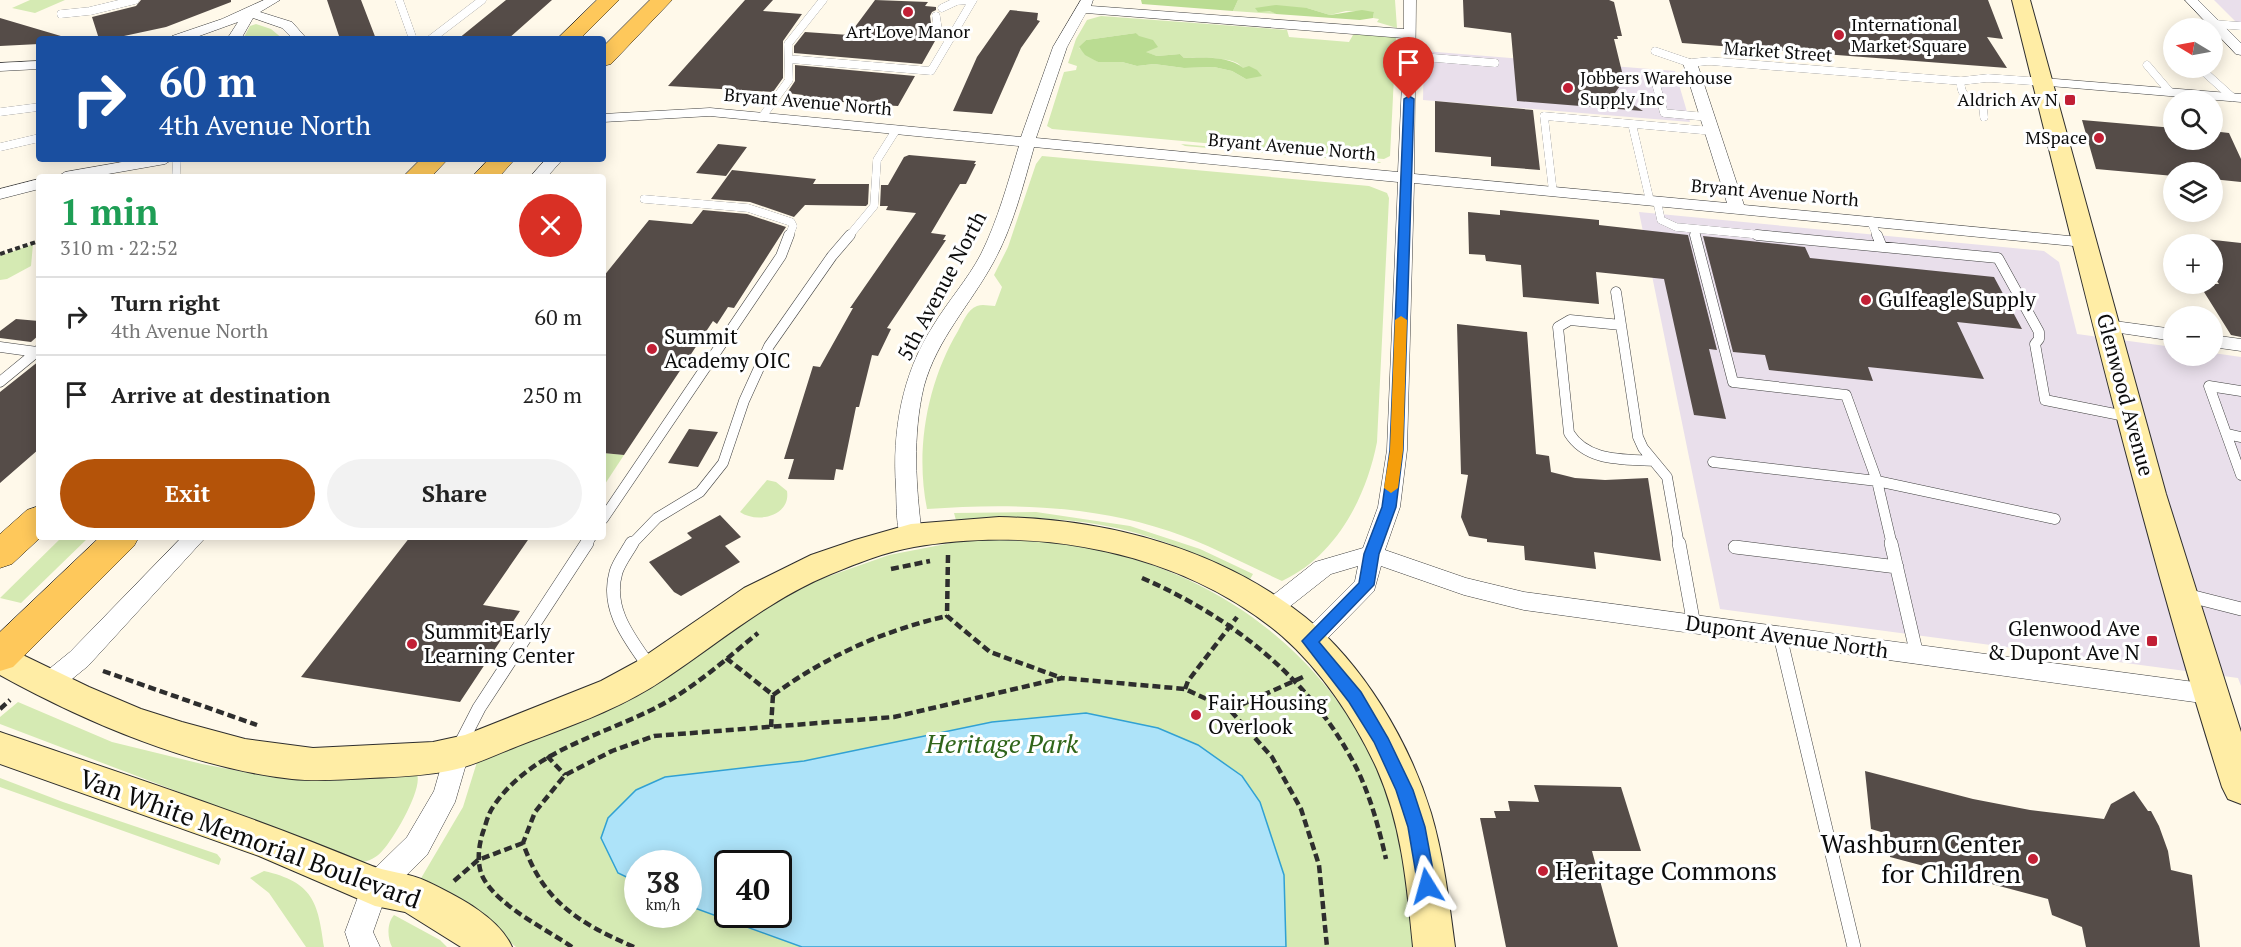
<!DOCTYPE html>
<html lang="en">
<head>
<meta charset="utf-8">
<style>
  :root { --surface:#fff; --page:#f2f2f2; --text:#222; --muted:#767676; --line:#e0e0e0; --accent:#b45309 }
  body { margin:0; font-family:"PT Serif",serif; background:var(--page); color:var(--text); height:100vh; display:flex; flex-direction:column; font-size:22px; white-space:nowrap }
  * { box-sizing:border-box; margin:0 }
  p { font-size:20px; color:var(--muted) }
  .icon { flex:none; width:33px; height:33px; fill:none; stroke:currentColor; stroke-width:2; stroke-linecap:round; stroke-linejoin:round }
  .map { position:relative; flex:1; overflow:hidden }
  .side { position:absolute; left:36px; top:174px; width:570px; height:366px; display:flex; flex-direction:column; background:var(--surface); border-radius:6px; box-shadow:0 3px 15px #0003 }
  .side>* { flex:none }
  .top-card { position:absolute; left:36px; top:36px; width:570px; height:126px; border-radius:6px; box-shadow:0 3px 15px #0003; background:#1a4fa0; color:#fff; overflow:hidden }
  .needle { width:39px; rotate:280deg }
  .controls { position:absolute; left:2163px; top:18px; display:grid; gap:12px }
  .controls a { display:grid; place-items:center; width:60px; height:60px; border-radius:50%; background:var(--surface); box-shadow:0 3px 15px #0003; font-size:30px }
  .speed { position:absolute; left:624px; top:850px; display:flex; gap:12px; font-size:30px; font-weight:700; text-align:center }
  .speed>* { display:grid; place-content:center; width:78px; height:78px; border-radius:50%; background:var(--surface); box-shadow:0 3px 15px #0003; line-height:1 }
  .speed small { font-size:15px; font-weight:400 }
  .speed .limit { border:3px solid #111; border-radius:9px; background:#fff; color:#111 }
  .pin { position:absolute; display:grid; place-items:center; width:51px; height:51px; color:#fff; margin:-62px -26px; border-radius:50% 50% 50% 0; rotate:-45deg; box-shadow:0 0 6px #0007 }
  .pin .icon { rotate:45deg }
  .me { position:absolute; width:66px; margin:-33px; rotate:352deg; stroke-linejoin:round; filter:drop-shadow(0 0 4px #0008) }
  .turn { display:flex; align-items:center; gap:21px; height:126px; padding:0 24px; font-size:27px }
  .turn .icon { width:78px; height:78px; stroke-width:2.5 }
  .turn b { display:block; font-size:42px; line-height:51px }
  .round { display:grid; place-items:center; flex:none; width:63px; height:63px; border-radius:32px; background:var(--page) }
  .headline { display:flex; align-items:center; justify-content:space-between; height:102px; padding:0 24px }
  h1 { font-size:36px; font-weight:700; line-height:45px; color:#1e9e55 }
  .primary-button { display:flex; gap:12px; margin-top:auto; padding:12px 24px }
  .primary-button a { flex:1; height:69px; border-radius:36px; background:var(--accent); color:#fff; font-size:24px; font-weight:700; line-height:69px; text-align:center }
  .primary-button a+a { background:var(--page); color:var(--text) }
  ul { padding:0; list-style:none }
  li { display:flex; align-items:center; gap:18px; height:78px; padding:0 24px; border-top:2px solid var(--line) }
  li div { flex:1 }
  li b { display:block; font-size:22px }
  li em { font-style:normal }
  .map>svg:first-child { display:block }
  .industrial { fill:#e9dfeb }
  .green { fill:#d5eab3; fill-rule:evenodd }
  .forest { fill:#badc92 }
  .water { fill:#ade3f9; stroke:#31a1d3; stroke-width:1.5; fill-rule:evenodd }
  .building { fill:#554c48 }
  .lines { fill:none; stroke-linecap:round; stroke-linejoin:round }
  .lane-far2-casing { stroke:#3f3f3f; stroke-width:8 }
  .lane-far1-casing { stroke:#3f3f3f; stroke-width:11 }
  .lane-casing { stroke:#3f3f3f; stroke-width:14 }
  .street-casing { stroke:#3f3f3f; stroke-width:1 }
  .secondary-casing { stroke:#2e2e2e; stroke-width:2 }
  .primary-casing { stroke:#1d1d1d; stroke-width:1 }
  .path-far1 { stroke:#2e2e2e; stroke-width:4; stroke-dasharray:5 3; stroke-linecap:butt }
  .path { stroke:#2e2e2e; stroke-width:4.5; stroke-dasharray:8 4; stroke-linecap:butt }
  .lane-far2 { stroke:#fff; stroke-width:8 }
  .lane-far1 { stroke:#fff; stroke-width:10 }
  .lane { stroke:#fff; stroke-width:13 }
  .street { fill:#fff; fill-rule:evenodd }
  .secondary { fill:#ffeda5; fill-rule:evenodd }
  .primary { fill:#fec85b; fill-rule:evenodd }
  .route { fill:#1a73e8; stroke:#114b97; stroke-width:1.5 }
  .slow { fill:#f59e0b }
  .poi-dot { fill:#c11f35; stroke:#fff; stroke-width:2 }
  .labels { text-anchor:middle; stroke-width:6; stroke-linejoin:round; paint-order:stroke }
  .far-poi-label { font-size:18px; fill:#0c0c0c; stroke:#fff; text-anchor:start }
  .far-street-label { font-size:18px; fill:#0c0c0c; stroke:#fff }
  .street-label { font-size:21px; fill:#0c0c0c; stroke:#fff }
  .poi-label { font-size:21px; fill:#0c0c0c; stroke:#fff; text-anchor:start }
  .near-park-label { font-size:26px; font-style:italic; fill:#30651a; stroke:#fff }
  .near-street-label { font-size:26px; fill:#0c0c0c; stroke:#fff }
  .near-poi-label { font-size:26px; fill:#0c0c0c; stroke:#fff; text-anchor:end }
</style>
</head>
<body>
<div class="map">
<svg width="2241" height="947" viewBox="0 0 2241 947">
  <rect width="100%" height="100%" fill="#fff9ea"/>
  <path class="industrial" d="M2214,0h27v27z
    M1424,51l251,20 15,51 -267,-22z
    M1639,212l405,39 15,11 18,72 96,13 1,9h38l1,-3 28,4v329l-3,-8 -518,-69z"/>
  <path class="green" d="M30,0h35l-30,13 -23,-5z
    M1238,0h157l2,28 -20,-6 2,-3 -6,-1 1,-6 -28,-1 -16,4 -23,-7 -49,4 13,-1 5,3 -43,-3z
    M1101,16l186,14 2,7 60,5 4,-7 4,-1 39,3 -6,119 -6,3 -26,-2 -306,-28 -5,-3 17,-54 12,-2 1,-4 -9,-3 8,-24 11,-19zM1136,33l9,19 12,4 23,-2 4,4c13,-1 41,-1 53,5 6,3 7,10 9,16l-14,-8 -18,-4 -30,1 -30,-4 -17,2 -15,-4h-24l-19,-14 7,-8z
    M256,24l15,5 12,10h-40l7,-13z
    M1181,144l199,18 1,1 -196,-17z
    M1042,156l327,30 18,7 2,5 -12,244c-11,56 -41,114 -95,139 -37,-17 -74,-37 -113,-50 -78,-26 -161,-28 -242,-22 -12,-59 0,-126 31,-178 5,-9 9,-21 19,-25 6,-2 12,0 18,0l7,-19 -8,-12 14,-28 28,-83z
    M33,244l-2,22 -24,13 -7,1v-24z
    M603,453l21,2 -21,32z
    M767,480l9,2 11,9c4,25 -30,33 -47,21z
    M1036,512l94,14 70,23 53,25 -5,9c-13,-6 -29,-11 -42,-18 -7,-4 -12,-11 -19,-14 -70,-31 -155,-40 -230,-27l-3,-11z
    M62,537h27l-68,66 -21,-5z
    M981,540c38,0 76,1 113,9 115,23 216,93 271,196 8,16 18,33 23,50 16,49 21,101 26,152h-898l-28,-22 -68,-45 43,-73 14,-45 327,-177 85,-30 67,-13zM638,864h50v51h-50zM728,864h50v51h-50z
    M18,702l94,40 90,22 64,12 32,2 119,-4c6,15 -23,64 -34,76 -5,6 -11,10 -20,12l-363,-138v-7z
    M0,778l63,24 154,52 4,5 -2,6 -219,-78z
    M264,871c49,11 54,31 60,76h-18l-37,-54 -19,-15z
    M394,915l46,25 7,7h-55c-5,-10 -5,-24 2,-32z"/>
  <path class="forest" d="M1141,0h97l-5,11 -91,-7z
    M1276,5l31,3 23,7 32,-5 12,2 -1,6 -13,2 -84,-6 -6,-3 -12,1 -3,-4z
    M1136,33l3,3 14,4 5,7 -12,5 11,4 23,-2 4,4c18,-1 46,-2 59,10l6,-2 8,4 5,6 -16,3 -14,-8 -18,-4 -30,1 -30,-4 -17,2 -15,-4h-24l-13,-7 -6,-8 7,-7z"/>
  <path class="water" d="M1086,713l72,15 40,17 44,31 18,26 24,73 2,72h-484l-113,-41 -1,-42h-50l-1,18 -19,-9 -17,-35 7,-20 28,-28 29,-13 139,-16 188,-39zM728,864h50v51h-50z"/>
  <path class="building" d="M141,0h90v2l-65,25 -56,12h-11l-7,-22 44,-11z
    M327,0h34l15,39h-36z
    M506,0h46l-44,39h-50z
    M745,0h28l-10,11 39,3 -19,27v37l-10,14 -105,-6z
    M875,0l53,2 -3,4 11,1v3l-4,2 -2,4 2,14 4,5 -4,6h3l-13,23 -128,-11v-7l11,-14 44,3z
    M1463,0h146l5,2 8,34h-5l1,3h-4l10,41 -9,13 28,18 -126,-10 -6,-68 -47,-6z
    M1669,0h319l15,39 -16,-2 20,31 -325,-25z
    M1010,10l28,3 -1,7 3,1 -19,27 -29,66 -39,-3 24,-54z
    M0,18l71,21h-32v5l-39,2z
    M795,65l120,11 -17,30 -35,-2 -62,-6 2,-3 -16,-2 8,-12z
    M1435,101l98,9 7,60 -49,-4v-9l-56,-5z
    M2082,120l92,8v12h38v-9l17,2 12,26v23l-29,-3v-7h-38v4l-78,-7z
    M718,144l29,3 -21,29 -30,-3z
    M909,155l67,6 -2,3h2l-10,20h-6l-29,49 15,2 -3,5h3l-59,88 4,1 -13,27 -6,-1 -13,52h-3l-13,63 -7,-1 -2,11 -46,-1 6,-20h-10l29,-93 7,1 33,-59h-3l66,-95 -30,-3 2,-4h-8l1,-21h7l16,-28z
    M732,170l84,9 -3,5h56l-1,20 -2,2 -61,-1 -11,12 -44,-15 -39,-3z
    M703,210l44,4 39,13 -52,81 -6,-1 -11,17 -4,-3 -89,134 -21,-2v-176l46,-57 43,4z
    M1500,210l99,10v5l89,10 29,115 -8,-1 17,70 -32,-4 -30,-136 -68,-7 3,32 -76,-7 -2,-32 -35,-4 -1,-6 -16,-1 -1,-42 32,3z
    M1703,236l102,11 5,11 184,19 28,52 -65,-7 27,57 -116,-12 5,14 -104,-11 -4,-15 -32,-3z
    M2187,237l54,6v94l-10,-2 -32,-51h20l-7,-10v-30h-20z
    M16,319l23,2v14l-8,7 -31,-4v-7z
    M1457,324l70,8 9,122 13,2 2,16 24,6 30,2 43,-2 13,83 -67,-9 2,17 -71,-9 -1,-14 -37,-4v-3l-18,-3 -8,-19 7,-42 -7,-1z
    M39,361v88l-39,34v-91z
    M689,429l29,3 -20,35 -30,-4z
    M720,515l21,22 -16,9 15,16 -59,34 -7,-4 -25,-30 43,-24 -5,-5z
    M410,537h120l-47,68 37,6 -60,91 -159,-25z
    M1865,771l108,28 57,11 74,9 7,-15 23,-13 14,20h3l8,15 9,25 3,19 21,5 8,72h-114l-4,-20 -30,-12 -4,-16 -158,-42 -2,-23 -17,-5z
    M1534,785l87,2 20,64h-49l26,96h-112l-26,-129h16l-2,-7h16l-2,-10 31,1z"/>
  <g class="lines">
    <g class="lane-far2-casing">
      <path id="lane-far2" d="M399,0l14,39
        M942,8l15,-7 15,-1
        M61,14l29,-3 45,-11
        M936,16l2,13 13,9
        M2215,24l26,2
        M431,39l51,-39
        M1655,51l35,12 19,-2 252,20 27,-3 55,4
        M1410,56l85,7
        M789,59l142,12 42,-71
        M2147,65l23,27
        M2202,70l30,27
        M1696,80l-42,-3 10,36 43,4
        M1961,81c-2,15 10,19 22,26l1,10
        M0,112l39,-5
        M762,117l27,-37 -1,-36 35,-44
        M1632,124l18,77
        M0,147l39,-9
        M176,177l1,-18
        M1553,192l-9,-76 168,15
        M644,199l104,9 43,14 2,4 -4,10
        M1657,201l4,19 15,7 97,9
        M1871,221l6,15
        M1694,229l2,7
        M849,236l25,-30 3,-46 19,-30"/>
    </g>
    <g class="lane-far1-casing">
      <path id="lane-far1" d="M1695,235l38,147 113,13 31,86 -164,-19
        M1757,235l241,23 41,74v7l-4,5 10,56 85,17
        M1877,235l5,12
        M1616,292l22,145 5,11 24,29 12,68
        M1621,325l-51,-5 -12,7 11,106c18,29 54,26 84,28
        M0,347l37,5
        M0,382l39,-32
        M2241,391l-32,-5 32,89
        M2227,434l14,3
        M603,519l178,-263 8,-21
        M586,545l5,-8
        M631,545l26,-27 43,-26 23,-29 21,-62 25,-55 63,-90 18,-21
        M1892,545l-15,-64 178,38"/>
    </g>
    <g class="lane-casing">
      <path id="lane" d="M632,543c-5,9 -13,19 -16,29 -11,38 15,68 35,97
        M1679,543l15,82
        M1891,543l26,112
        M1735,547l162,20
        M2186,595l55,14
        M1780,636l74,311
        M460,745l19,-37 108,-165"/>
    </g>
    <g class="street-casing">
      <path id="street" d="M264,0h16l-20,12 32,10 15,17h-14l-11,-11 -29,-10 -12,21h-14l11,-17 -47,17h-21l2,-3 50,-17z
        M1081,0h12l-2,6 313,23v-29h12l-2,174 313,29 -44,-140 7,-4 7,4 47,142 346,33 3,4 -3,4 -6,1 -670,-64 -7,267 -7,57 -15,43 81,28 58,14 685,92 9,3 3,7 -3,7 -9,3 -685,-94 -60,-15 -83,-29 -7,25 -56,57 -8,3 -8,-3 -4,-7 4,-7 53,-53 3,-15 -27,8 -52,41 -8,3 -8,-3 -4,-6 4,-6 52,-41 48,-14 15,-41 9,-57 11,-268 -364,-35c-11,39 -21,80 -41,116 -23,42 -56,76 -69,123 -12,50 -8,100 -2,150l-3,6 -8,2 -8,-2c-8,-15 -6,-38 -7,-54 -4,-57 6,-114 37,-162 15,-25 35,-47 48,-72 17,-34 27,-72 38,-108l-309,-30 -107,6v-8l107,-6 311,29 32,-90zM1086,13l318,25 -6,134 -362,-34 31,-91z
        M2185,0h13l43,43v12l-5,-1z
        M39,61v8l-39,2v-8z
        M2043,78l198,16v8l-203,-17 -2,-3z
        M139,159h34l-8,5 -74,13h-34l8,-5z
        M546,159h17l-16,18h-17z
        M39,179v10l-39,10v-10z
        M2107,320l67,9v12l-74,-11 -2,-4 2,-4z
        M2212,335l29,4v12l-29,-4z
        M182,537h24l-118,129 -32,26 -9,3 -9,-3 -3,-7 3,-7 32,-26z
        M456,743l9,3 4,8 -14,48 -28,53 -41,40 -13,37 7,15h-30l-5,-15 20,-54 42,-41 27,-46 13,-45z"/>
    </g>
    <g class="secondary-casing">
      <path id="secondary" d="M2012,0h18l136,494 75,238v72l-13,-5 -6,-12c-82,-259 -144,-523 -210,-787z
        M999,517c107,2 220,31 306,100 58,47 104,124 126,196 13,44 18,89 24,134h-42c-6,-61 -11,-121 -36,-178 -22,-48 -55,-98 -95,-133 -99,-84 -243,-111 -368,-89 -29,5 -56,16 -83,27 -63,26 -112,69 -168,106 -46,31 -99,48 -150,68 -21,8 -42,19 -65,23 -26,5 -52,6 -78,7 -26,1 -51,4 -78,1 -99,-11 -205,-56 -292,-104v-31l89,43 52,22 41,13 63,17 68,9 120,-6 32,-7 136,-54 35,-19 108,-74 67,-33 44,-15 56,-16z
        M0,732c123,42 247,82 367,132 20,9 42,8 61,18 29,14 71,35 84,65h-51l-56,-35 -30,-6 -116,-50 -259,-92z"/>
    </g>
    <g class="primary-casing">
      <path id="primary" d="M597,0h22l-39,39h-23z
        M650,0h22l-61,64 -8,2v-19z
        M421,159h27l-17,18h-28z
        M489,159h26l-16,18h-27z
        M39,506v31h2l-29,27 -12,4v-34l27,-24z
        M100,537h39l-5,9 -121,121 -13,4v-39z"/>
    </g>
    <path class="path-far1" d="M0,254l39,-13"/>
    <path class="path" d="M948,555l-1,61 43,36 72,26
      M891,569l39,-8
      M1142,578c85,37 162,95 208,178 18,31 28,68 36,103
      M726,658l47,37 -2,32
      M103,671l154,54
      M1185,689l3,-8 49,-64
      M773,695c54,-39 109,-64 174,-79
      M0,709l10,-9
      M1230,710l73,-33
      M547,756l18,19
      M454,881l24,-21 45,-17
      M572,947c-26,-18 -70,-39 -87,-66 -9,-13 -7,-34 -2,-49 3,-8 5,-18 10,-25 41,-62 122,-73 182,-110 29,-18 56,-42 83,-64
      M634,947c-55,-24 -91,-45 -111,-104l12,-31 30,-37 47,-24 42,-15 240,-19 168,-39 123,11 45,21 42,47 29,52 18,56 8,82"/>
    <use href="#lane-far2" class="lane-far2"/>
    <use href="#lane-far1" class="lane-far1"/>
    <use href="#lane" class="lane"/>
    <use href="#street" class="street"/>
    <use href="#secondary" class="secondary"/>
    <use href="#primary" class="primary"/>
  </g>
  <path class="route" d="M1409,96l5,3 -11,351 -7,57 -17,47 -5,31 -55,57 42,50 27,46 25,52 12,37 11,59 -2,6 -7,3 -6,-3 -3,-6 -10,-59 -12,-37 -22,-48 -25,-40 -47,-61 57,-58 5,-29 18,-47 8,-57 14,-351z"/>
  <path class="slow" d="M1401,316l6,4 -4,130 -5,38 -7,5 -7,-5 6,-38 5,-130z"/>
  <g class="poi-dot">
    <circle cx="908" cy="12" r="6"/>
    <circle cx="1839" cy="35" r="6"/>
    <circle cx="1568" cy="88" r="6"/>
    <rect x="2064" y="94" width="12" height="12" rx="3"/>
    <circle cx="2099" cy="138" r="6"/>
    <circle cx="1866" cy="300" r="6"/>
    <circle cx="652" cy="349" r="6"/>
    <rect x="2146" y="635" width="12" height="12" rx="3"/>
    <circle cx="412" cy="644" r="6"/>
    <circle cx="1196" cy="715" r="6"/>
    <circle cx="2033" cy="859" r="6"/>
    <circle cx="1543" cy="871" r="6"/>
  </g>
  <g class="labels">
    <g class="far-poi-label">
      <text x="1851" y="31">International<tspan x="1851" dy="21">Market Square</tspan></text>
      <text x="908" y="38" text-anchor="middle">Art Love Manor</text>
      <text x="1580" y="84">Jobbers Warehouse<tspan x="1580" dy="21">Supply Inc</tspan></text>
      <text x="2058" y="106" text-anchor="end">Aldrich Av N</text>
      <text x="2087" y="144" text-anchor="end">MSpace</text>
    </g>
    <g class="far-street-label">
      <text transform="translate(1778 52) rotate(4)" y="6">Market Street</text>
      <text transform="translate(808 102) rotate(5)" y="6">Bryant Avenue North</text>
      <text transform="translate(1292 147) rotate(5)" y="6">Bryant Avenue North</text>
      <text transform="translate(1775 193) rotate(5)" y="6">Bryant Avenue North</text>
    </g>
    <g class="street-label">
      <text transform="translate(942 286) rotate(-62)" y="7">5th Avenue North</text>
      <text transform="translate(2125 395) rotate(75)" y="7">Glenwood Avenue</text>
      <text transform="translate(1787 637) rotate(8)" y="7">Dupont Avenue North</text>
    </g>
    <g class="poi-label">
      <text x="1878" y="307">Gulfeagle Supply</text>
      <text x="664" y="344">Summit<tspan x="664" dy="24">Academy OIC</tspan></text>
      <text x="2140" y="636" text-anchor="end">Glenwood Ave<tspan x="2140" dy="24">&amp; Dupont Ave N</tspan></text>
      <text x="424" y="639">Summit Early<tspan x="424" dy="24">Learning Center</tspan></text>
      <text x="1208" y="710">Fair Housing<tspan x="1208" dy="24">Overlook</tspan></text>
    </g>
    <g class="near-park-label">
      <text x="1002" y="753">Heritage Park</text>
    </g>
    <g class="near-street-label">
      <text transform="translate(250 839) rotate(20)" y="9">Van White Memorial Boulevard</text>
    </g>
    <g class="near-poi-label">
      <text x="2021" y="853">Washburn Center<tspan x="2021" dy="30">for Children</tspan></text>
      <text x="1555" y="880" text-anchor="start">Heritage Commons</text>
    </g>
  </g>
</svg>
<div class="controls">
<a><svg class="needle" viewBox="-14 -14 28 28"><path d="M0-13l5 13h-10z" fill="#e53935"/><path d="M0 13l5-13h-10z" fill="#767676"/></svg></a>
<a><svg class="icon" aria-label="search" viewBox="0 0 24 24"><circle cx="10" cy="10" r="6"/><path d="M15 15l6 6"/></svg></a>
<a><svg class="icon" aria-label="layers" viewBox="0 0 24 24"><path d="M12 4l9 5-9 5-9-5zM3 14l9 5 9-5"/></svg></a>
<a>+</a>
<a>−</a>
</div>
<div class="speed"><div>38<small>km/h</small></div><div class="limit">40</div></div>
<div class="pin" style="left:1409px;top:99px;background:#d93025"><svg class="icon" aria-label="arrive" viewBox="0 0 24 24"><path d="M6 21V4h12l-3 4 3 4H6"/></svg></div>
<svg class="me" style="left:1427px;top:886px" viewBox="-20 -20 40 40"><path d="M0-17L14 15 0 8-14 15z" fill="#1a73e8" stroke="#fff" stroke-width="4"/></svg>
<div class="top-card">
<div class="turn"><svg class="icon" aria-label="right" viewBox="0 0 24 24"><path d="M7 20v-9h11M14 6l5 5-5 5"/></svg><div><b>60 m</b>4th Avenue North</div></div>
</div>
<section class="side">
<div class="headline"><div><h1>1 min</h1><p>310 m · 22:52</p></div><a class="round" style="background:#d93025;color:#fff"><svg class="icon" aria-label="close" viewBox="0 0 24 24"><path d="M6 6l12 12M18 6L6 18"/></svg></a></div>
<ul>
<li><svg class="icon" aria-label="right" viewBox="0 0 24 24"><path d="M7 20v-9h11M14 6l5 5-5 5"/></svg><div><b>Turn right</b><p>4th Avenue North</p></div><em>60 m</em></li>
<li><svg class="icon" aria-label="arrive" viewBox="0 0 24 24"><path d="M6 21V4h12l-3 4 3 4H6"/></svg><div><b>Arrive at destination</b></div><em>250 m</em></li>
</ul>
<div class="primary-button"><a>Exit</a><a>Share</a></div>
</section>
</div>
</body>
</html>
